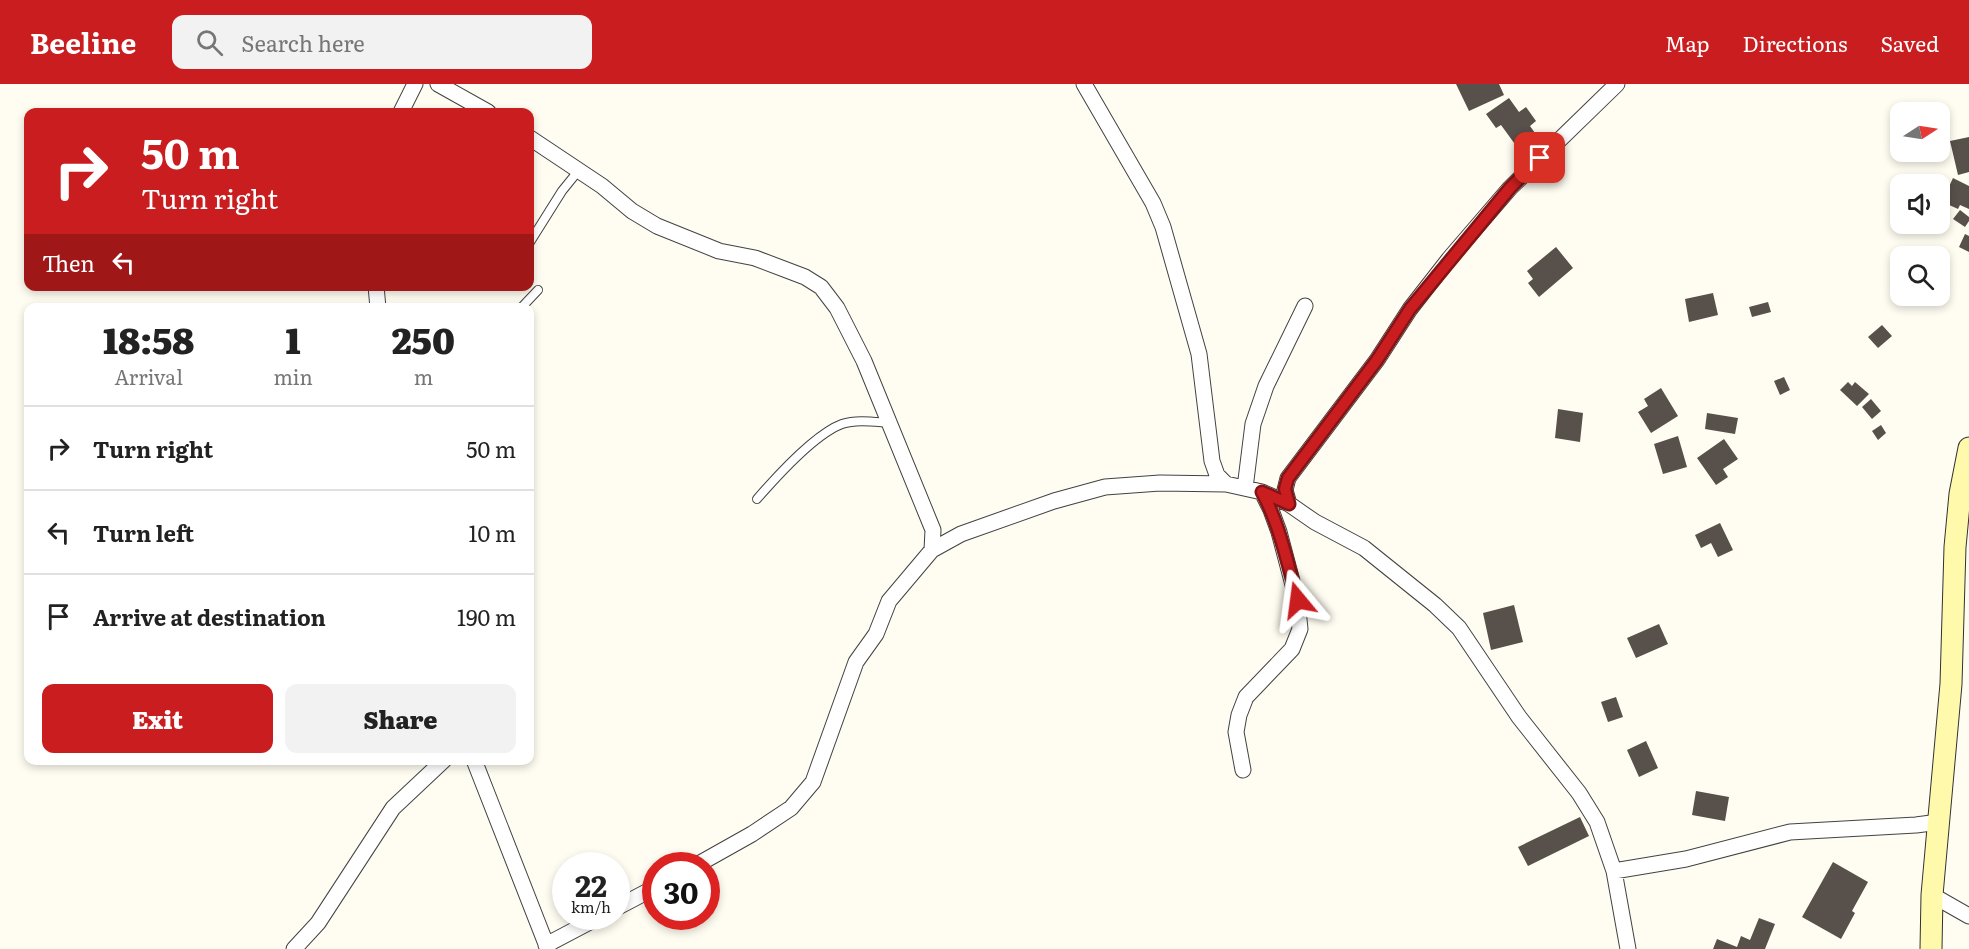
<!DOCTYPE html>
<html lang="en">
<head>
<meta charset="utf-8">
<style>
  :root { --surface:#fff; --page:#f2f2f2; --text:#222; --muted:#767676; --line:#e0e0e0; --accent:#c91d1f }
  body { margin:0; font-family:Literata,serif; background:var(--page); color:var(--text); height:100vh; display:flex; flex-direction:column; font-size:22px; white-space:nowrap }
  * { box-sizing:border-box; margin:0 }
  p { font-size:20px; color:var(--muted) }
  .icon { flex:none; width:33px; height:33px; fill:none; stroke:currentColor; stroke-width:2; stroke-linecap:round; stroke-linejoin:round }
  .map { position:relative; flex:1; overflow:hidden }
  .details { position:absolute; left:24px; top:219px; width:510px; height:462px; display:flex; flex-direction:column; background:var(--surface); border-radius:12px; box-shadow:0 3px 9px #0003 }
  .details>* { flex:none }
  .guide { position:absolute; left:24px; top:24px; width:510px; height:183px; border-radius:12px; box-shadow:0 3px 9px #0003; background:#c91d1f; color:#fff; overflow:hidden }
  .needle { width:39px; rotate:78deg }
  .buttons { position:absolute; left:1890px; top:18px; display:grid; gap:12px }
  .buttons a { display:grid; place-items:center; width:60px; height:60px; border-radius:12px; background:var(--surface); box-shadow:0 3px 9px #0003; font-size:30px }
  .speed { position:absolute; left:552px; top:768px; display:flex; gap:12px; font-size:30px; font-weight:700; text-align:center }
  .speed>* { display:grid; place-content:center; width:78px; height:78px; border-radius:50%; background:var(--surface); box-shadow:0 3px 9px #0003; line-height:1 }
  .speed small { font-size:15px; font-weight:400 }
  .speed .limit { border:9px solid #d22; background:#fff; color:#111 }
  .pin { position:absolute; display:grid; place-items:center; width:51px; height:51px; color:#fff; margin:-26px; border-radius:12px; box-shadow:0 3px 9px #0006 }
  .me { position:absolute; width:66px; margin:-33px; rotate:344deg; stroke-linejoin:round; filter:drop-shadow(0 0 4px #0008) }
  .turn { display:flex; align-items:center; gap:21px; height:126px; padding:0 18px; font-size:27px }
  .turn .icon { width:78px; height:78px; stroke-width:2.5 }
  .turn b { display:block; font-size:42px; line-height:51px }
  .then { display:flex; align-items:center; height:57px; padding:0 18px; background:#0003; gap:12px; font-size:22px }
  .eta { display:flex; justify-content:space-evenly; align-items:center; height:102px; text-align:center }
  .eta b { font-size:36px; font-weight:800; line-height:42px }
  .primary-button { display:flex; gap:12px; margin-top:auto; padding:12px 18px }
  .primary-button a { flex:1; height:69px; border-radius:12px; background:var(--accent); color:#fff; font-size:24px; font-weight:800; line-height:69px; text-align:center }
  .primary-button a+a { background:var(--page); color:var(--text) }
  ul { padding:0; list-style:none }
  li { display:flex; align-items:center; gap:18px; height:84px; padding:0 18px; border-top:2px solid var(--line) }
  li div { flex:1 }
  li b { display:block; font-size:22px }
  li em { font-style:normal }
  header { display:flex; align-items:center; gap:36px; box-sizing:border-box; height:84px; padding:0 30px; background:var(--accent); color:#fff }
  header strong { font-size:28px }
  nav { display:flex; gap:33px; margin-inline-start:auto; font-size:21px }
  .search { width:420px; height:54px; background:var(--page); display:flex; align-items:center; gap:15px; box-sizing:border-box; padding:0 21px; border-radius:12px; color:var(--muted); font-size:22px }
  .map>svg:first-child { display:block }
  .building { fill:#58504a }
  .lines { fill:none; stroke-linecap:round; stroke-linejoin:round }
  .service-casing { stroke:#424242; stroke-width:10 }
  .minor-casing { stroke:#424242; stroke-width:17 }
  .secondary-casing { stroke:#313131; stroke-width:23 }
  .service { stroke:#fff; stroke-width:8 }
  .minor { stroke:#fff; stroke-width:15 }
  .secondary { stroke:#fff9ac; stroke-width:21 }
  .route-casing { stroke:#831314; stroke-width:15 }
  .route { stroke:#c91d1f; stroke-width:10 }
</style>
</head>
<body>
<header>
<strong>Beeline</strong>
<div class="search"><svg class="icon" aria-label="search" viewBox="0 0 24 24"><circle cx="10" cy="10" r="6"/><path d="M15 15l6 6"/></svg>Search here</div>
<nav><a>Map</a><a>Directions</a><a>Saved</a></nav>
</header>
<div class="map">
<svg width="1969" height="865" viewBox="0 0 1969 865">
  <rect width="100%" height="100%" fill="#fffdf1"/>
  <path class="building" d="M1456,0h43l5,11 -35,16z
    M1509,14l10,14 7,-5 10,14 -6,5 5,7 -18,14 -16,-22 -5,3 -10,-14z
    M1969,53v35l-11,3 -8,-34z
    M1953,94l16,8v23l-9,-4 -2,4 -11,-5 2,-5 -5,-2z
    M1960,126l9,7v4l-4,6 -12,-8z
    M1965,150l4,2v16l-10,-5z
    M1556,163l17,21 -34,29 -11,-14 5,-4 -6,-8z
    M1713,209l5,22 -29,7 -4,-23z
    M1768,218l3,10 -19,5 -3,-10z
    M1882,241l10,11 -14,12 -10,-11z
    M1784,293l6,13 -10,5 -6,-14z
    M1848,298l4,4 3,-4 14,12 -12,12 -17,-16z
    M1661,304l17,28 -27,17 -13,-21 10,-6 -4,-7z
    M1871,315l10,12 -9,8 -10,-12z
    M1558,325l25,4 -3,29 -25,-4z
    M1707,329l31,5 -3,16 -30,-5z
    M1881,341l5,8 -8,7 -6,-9z
    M1678,352l9,31 -24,7 -9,-30z
    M1724,355l14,20 -15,10 5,8 -12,8 -19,-27z
    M1720,439l13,27 -15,7 -7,-14 -10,5 -6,-13z
    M1514,521l9,37 -32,8 -8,-37z
    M1659,540l9,20 -32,14 -9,-20z
    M1616,613l7,20 -15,5 -7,-20z
    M1646,657l12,27 -19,9 -12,-27z
    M1696,707l33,6 -4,24 -33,-6z
    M1580,733l9,19 -61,30 -10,-19z
    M1833,778l35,20 -16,29 3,2 -14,26 -39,-22z
    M1759,834l16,6 -10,25h-52l4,-10 20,8 4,-11 9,4z"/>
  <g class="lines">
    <g class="service-casing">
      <path id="service" d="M530,158l32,-51 17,-21
        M521,224l17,-18
        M757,415c20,-23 58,-65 85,-75 15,-5 33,-2 48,-1"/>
    </g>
    <g class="minor-casing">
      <path id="minor" d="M438,0l50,28
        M1084,0l69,119 10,24 36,127 13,107 5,14 9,9
        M401,28l14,-28
        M530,54l72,48 30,25 25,15 62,25 36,7 29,11 21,8 16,10 16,21 27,53 69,169 -1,20
        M376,202l2,22
        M1245,404l8,-64 13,-38 39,-80
        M1289,420l-4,-14 3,-12 89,-118 33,-51 39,-50 61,-71 107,-104
        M474,676l74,189
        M1243,686l-7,-38 3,-17 7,-18 46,-48 8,-20 -3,-29 -18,-68 -8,-22 -9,-18
        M695,782l57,-32 39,-26 22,-26 43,-120 20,-28 13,-33 43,-51 29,-16 93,-33 51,-14 55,-4 66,1 36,8 27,12 26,18 49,26 71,57 24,23 60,89 60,76 18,29 17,49 14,78
        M1614,787l72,-12 104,-27 126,-7 23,-3
        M1932,811l37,21
        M616,824l40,-21
        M546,861l55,-29
        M294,865l24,-26 75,-115 51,-48"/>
    </g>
    <g class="secondary-casing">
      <path id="secondary" d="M1931,865l1,-54 19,-211 4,-137 5,-53 9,-46"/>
    </g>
    <use href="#service" class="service"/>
    <use href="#minor" class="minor"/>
    <use href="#secondary" class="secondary"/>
  </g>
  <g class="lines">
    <g class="route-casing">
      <path id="route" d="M1298,516c-11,-37 -18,-75 -36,-108l27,12 -4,-15 3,-11 89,-118 33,-51 100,-121 30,-30"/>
    </g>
    <use href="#route" class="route"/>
  </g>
</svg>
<div class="buttons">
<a><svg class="needle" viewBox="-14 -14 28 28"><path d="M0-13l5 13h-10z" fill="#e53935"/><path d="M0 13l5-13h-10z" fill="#767676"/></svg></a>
<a><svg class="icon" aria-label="sound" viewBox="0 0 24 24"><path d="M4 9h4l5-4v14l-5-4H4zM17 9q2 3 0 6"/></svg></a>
<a><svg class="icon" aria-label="search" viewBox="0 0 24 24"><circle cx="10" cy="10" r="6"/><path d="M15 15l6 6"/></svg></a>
</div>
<div class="speed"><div>22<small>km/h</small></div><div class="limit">30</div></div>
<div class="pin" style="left:1540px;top:74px;background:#d93025"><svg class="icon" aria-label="arrive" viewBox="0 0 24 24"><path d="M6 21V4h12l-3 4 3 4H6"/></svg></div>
<svg class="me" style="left:1298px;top:516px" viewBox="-20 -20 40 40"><path d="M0-17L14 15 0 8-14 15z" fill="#c91d1f" stroke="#fff" stroke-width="4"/></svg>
<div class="guide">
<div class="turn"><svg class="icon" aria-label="right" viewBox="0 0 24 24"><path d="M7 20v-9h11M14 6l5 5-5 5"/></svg><div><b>50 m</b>Turn right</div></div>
<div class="then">Then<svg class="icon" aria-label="left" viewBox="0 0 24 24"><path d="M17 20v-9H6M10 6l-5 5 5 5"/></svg></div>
</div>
<section class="details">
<div class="eta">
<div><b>18:58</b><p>Arrival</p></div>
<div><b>1</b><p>min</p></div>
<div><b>250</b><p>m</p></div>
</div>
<ul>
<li><svg class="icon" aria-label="right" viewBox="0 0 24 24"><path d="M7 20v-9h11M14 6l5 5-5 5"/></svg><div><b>Turn right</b></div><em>50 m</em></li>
<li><svg class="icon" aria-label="left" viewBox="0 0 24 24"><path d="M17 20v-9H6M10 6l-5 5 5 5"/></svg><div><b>Turn left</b></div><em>10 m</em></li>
<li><svg class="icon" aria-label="arrive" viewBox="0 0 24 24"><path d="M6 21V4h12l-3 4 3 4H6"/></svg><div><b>Arrive at destination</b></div><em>190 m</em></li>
</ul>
<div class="primary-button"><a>Exit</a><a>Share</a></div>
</section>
</div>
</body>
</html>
